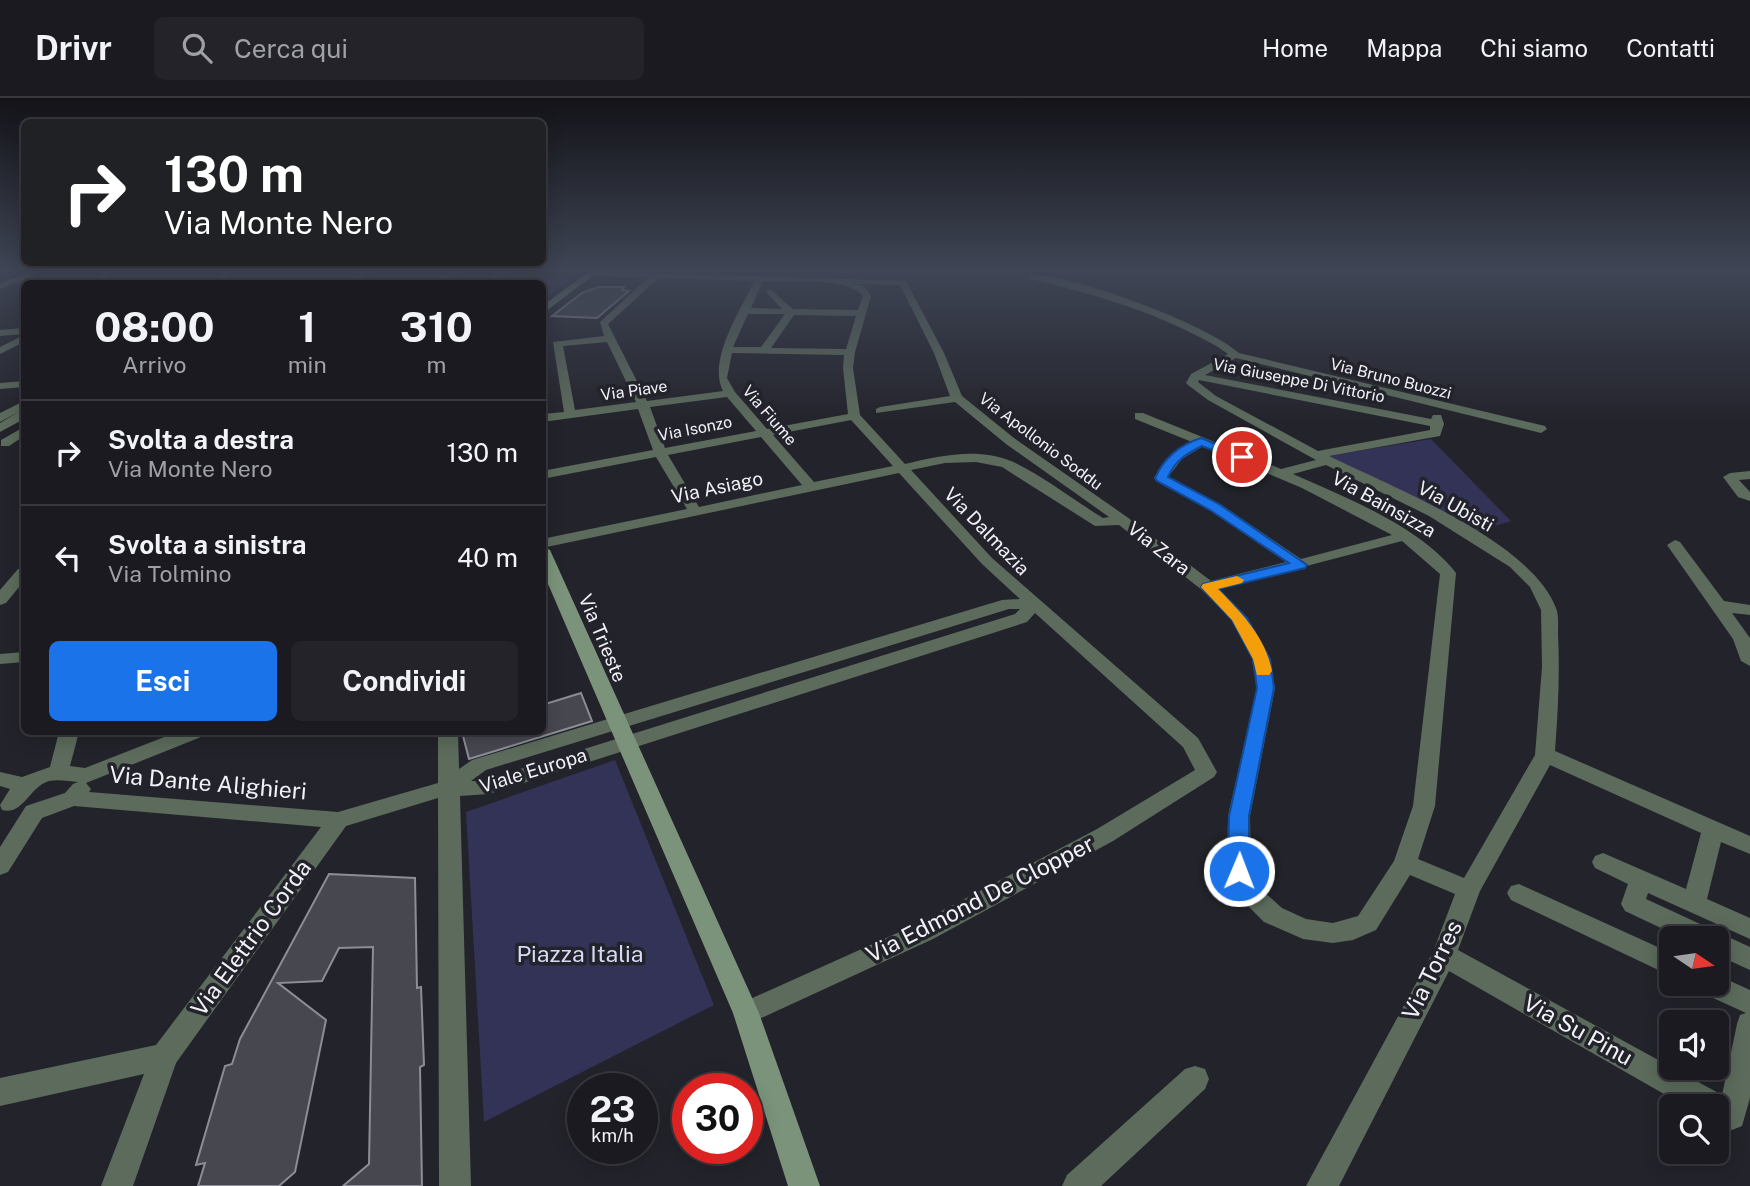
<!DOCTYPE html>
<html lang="it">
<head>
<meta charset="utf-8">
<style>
  :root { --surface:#1a1a20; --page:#232329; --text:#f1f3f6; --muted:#9fa1a5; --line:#38383e; --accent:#1a73e8 }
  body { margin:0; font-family:"Public Sans",sans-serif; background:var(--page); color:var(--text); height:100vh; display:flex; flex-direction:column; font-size:26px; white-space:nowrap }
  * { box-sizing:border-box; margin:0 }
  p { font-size:23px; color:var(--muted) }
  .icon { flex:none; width:38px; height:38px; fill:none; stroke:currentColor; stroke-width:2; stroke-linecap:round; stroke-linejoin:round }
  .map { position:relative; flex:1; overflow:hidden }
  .drawer { position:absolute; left:21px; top:182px; width:525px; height:455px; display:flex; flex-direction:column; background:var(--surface); border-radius:10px; box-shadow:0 4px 18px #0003,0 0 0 2px var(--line) }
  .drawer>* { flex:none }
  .top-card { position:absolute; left:21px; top:21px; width:525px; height:147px; border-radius:10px; box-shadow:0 4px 18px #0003,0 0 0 2px var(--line); background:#202124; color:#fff; overflow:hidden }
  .needle { width:46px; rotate:103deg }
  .buttons { position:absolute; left:1659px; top:828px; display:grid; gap:14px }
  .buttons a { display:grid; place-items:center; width:70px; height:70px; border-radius:10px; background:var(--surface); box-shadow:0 4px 18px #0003,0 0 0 2px var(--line); font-size:35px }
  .speed { position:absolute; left:567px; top:975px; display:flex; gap:14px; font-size:35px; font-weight:700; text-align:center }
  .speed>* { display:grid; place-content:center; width:91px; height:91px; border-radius:50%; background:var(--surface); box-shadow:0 4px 18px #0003,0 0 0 2px var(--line); line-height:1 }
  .speed small { font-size:18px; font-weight:400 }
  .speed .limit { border:10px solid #d22; background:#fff; color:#111 }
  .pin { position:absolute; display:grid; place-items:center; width:60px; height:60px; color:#fff; margin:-30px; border:4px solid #fff; border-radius:50%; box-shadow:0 2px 7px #0007 }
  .me { position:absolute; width:77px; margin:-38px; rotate:1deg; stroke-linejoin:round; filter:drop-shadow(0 0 5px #0008) }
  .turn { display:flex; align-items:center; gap:24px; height:147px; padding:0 28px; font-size:32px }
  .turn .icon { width:91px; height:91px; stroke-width:2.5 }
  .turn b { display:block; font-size:49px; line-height:60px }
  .eta { display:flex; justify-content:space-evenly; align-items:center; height:119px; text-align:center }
  .eta b { font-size:42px; font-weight:700; line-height:49px }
  .action { display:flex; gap:14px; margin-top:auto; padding:14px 28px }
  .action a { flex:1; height:80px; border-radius:10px; background:var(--accent); color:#fff; font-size:28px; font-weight:700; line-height:80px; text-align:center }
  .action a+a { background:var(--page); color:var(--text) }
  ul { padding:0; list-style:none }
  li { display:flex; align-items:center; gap:21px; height:105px; padding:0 28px; border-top:2px solid var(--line) }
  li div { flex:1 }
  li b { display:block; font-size:26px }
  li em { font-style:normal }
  header { display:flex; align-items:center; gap:42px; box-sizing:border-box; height:98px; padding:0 35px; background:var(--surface); border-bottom:2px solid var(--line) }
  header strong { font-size:33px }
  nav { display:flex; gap:38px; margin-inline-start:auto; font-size:24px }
  .search { width:490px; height:63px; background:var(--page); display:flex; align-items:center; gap:18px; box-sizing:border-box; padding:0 24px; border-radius:10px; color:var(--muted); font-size:26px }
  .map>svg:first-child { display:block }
  .green { fill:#333357 }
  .building { fill:#474750; stroke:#8c8d97; stroke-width:2 }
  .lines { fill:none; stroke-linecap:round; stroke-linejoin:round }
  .minor { fill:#5c6b5c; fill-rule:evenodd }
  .tertiary { fill:#5c6b5c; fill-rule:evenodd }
  .secondary { fill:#7b937b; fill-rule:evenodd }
  .route { fill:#1a73e8; stroke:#114b97; stroke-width:2 }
  .slow { fill:#f59e0b }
  .labels { text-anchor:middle; stroke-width:7; stroke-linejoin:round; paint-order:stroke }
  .far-street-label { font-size:16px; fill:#f1f1f7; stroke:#23232b }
  .street-label { font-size:19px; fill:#f1f1f7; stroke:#23232b }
  .near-street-label { font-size:23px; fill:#f1f1f7; stroke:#23232b }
  .near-park-label { font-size:23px; fill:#d8d9f5; stroke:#23232b }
</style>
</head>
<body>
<header>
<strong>Drivr</strong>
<div class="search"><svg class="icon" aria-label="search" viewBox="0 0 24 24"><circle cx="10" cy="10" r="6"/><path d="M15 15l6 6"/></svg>Cerca qui</div>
<nav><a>Home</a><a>Mappa</a><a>Chi siamo</a><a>Contatti</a></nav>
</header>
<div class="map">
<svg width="1750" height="1088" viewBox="0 0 1750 1088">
  <rect width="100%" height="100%" fill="#23232b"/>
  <path class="green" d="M512,179l61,2 -30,21 -1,-16 -39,-1z
    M1431,341l80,82 -33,10 -151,-75z
    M615,662l99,245 -230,117 -18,-310z"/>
  <path class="building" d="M598,189h26l-2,3 7,1 -32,27 -45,-2 30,-23z
    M581,595l11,28 -123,38 -7,-27h80v-27z
    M329,776l86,4 2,110 4,-1 3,78 -4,2 2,119h-79l26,-22 4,-217 -34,1 -17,33 -44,2 48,37 -31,152 -16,14h-81l7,-23 -9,2 29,-99 7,-2 8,-25z"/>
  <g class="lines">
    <path class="minor" d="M32,173h12l-44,18v-6z
      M103,173h8l-7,13h-9z
      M224,173h8l-9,13h-9z
      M452,173h11l-25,13h-12z
      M500,173h10l-17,13h-10z
      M590,173l316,10 38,72 18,43 52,42 113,79 84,64 75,-19 -76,-52 -54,-29 -2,-3 14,-20 24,-16 -57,-23v-6h8l138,56 35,-9 -108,-60 -20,-15 -2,-2 5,-9 37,-20 -10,-7c-59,-34 -122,-53 -188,-68v-4c40,-2 179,50 209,78l306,73 2,3 -6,4 -305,-75 -31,17 226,44 2,-4h8l3,9 -4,12 -111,20c63,31 202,85 227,152 3,7 2,18 2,26 2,39 0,78 -3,117l195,85v18l-29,-12 -14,57 43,19v21l-102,-46 -2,6 104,48v23l-33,-15v-17h-35l-57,-27 -4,-7 7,-20 -33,-16 -3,-6 3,-6 8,-3 83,36 15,-56 -151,-68 -70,126 -22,59 264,145 15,-71 3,-9 6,-2 -46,-21 -4,-8h21v-9l33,15v108l-8,28 -10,4 -15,-7v-17h-32l-236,-135 -110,215h-33l127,-234 22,-58 -45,-19 -34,55 -23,10 -20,3 -30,-4 -39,-17 -18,-18 -19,-33 1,-55 29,-128 -5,-29 -20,-39 -30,-30 -83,-65 -24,1 -93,-59 -26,-5 -31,1 -34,7 81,88 206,180 19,34 -3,5 -101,64 -180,98 -187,86 -9,-4 -4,-8 4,-8 178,-80 182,-96 98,-59 -12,-23 -148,-134 -8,9 -538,172 -29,2 11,390h-32l-1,-388 -92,28 -170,237 -43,123h-32l43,-112 -144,32v-28l156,-33 165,-218 -247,-21 -32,12 -34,54 -8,3v-28l26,-41 39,-13 8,-9 5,-2c-9,-1 -20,-3 -29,-1 -20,6 -26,35 -47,29l-2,-5 10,-16 -10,-3v-14l22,5 28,-10 9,-35h20l-9,34 15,2 92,-36h27l-3,5 -115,46 5,6 -2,3 249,20 100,-29v-51h20l1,37 13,-9 530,-160 18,-1 -38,-35 -83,-91 -357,75v-9l145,-30 -31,-52 -114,22v-8l111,-21 -15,-41 -96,13v-8l22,-2 -11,-70 51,-6 -4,-14 49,-45 -57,-1 -4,-3zM659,180l95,3c-13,29 -47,79 -31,110l-76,10 -39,-77zM763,183c24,1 86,-4 100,15l-5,14 -65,-1 -23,-20 -4,3 16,17 -31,-1zM855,186l45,1 34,68 16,43 -70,11 -4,2v4l79,-11 51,42 103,73 -6,1c-28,-17 -63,-44 -92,-57 -33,-14 -73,-5 -106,3l-45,-49 -7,-47 2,-16 16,-56 -6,-9zM748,216h37l-24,33h-28zM794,217l62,1 -10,33 -75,-1zM607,244l29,60 -61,8 -12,-64zM732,255l112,2 -1,13 5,46 -81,15 -32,-37 -8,-14zM1199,282l231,46v4l-112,21 -102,-55 -18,-14zM727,299l29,34 -91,17 -15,-41zM851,322l42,46 -79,16 -41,-47zM761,339l41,48 -103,22 -31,-52zM1203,348l99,42 90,47 -91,24 -81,-55 -52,-27 14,-18zM1326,367l103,51 81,51 20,20 11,23 1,57 -7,88 -71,123 -46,-19 17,-53 21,-233c-35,-46 -111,-76 -163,-99zM1402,443l38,33 -27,232 -19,55 -36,55 -25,7 -27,-4 -24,-11 -20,-18 -11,-20 -1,-54 25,-128 -5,-29 -23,-41 -28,-29zM1009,511h11l-5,5 -533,167h-11l15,-11z
      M24,230v6l-24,2v-6z
      M24,237v7l-24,12v-7z
      M24,283v6l-24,2v-6z
      M24,303v8l-24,13v-9z
      M24,329v9l-15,10h-8v-6z
      M1750,373v8l-11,1 11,12v9l-12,-4 -15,-20 7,-4z
      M1675,442l5,2 44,59 26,4v10l-18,-2 18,25v28l-9,-5 -8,-22 -66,-94z
      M24,469v14l-18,22 -6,2v-15l18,-21z
      M24,554v10l-24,2v-10z
      M1519,786l152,69v23l-160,-76 -4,-7 4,-7z
      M1195,968l10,3 4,10 -4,10 -104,97h-39l5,-11 118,-106z"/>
    <path class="tertiary" d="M363,173h10l-22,13h-11z
      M20,313h4v8l-24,13v-9z"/>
    <path class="secondary" d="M590,173h9l-57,43v-8z
      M542,448l8,4 209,463 61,173h-32l-55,-173 -191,-443z"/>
  </g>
  <linearGradient id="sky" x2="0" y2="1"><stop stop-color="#131318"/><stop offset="0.53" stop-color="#3f4555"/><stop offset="1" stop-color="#3f4555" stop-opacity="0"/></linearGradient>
  <rect width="1750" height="325" fill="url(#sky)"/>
  <path class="route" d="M1201,340l47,19 -10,3 -36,-14c-16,8 -27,15 -34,31l51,27 88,61 -2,3 -87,21 29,29 23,41 4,29 -25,128v55l-3,5 -7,3 -8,-3 -3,-5 1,-55 28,-128 -4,-29 -21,-39 -31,-33 2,-3 86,-21 -79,-53 -53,-29 -2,-3c9,-20 24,-33 46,-40z"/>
  <path class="slow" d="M1237,478l7,4 -2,3 -24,6c23,23 48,49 54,82l-3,4h-12l-4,-16 -21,-39 -31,-33 2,-3z"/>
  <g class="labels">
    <g class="far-street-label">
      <text transform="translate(1391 280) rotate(14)" y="6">Via Bruno Buozzi</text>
      <text transform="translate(1299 282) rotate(11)" y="6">Via Giuseppe Di Vittorio</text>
      <text transform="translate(634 292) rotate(-8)" y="6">Via Piave</text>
      <text transform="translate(770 317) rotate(49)" y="6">Via Fiume</text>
      <text transform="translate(695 330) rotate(-11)" y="6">Via Isonzo</text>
      <text transform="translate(1041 343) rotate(37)" y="6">Via Apollonio Soddu</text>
    </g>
    <g class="street-label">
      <text transform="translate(717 389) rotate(-12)" y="7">Via Asiago</text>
      <text transform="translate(1384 406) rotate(29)" y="7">Via Bainsizza</text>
      <text transform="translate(1456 408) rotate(29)" y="7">Via Ubisti</text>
      <text transform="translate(987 433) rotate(46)" y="7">Via Dalmazia</text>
      <text transform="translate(1159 450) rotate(38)" y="7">Via Zara</text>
      <text transform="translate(603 540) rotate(67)" y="7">Via Trieste</text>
      <text transform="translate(533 672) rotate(-17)" y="7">Viale Europa</text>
    </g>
    <g class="near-street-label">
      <text transform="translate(208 685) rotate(5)" y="8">Via Dante Alighieri</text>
      <text transform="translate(980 801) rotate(-27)" y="8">Via Edmond De Clopper</text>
      <text transform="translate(251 840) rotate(-54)" y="8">Via Elettrio Corda</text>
      <text transform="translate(1432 872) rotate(-64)" y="8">Via Torres</text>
      <text transform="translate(1578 932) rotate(29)" y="8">Via Su Pinu</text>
    </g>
    <g class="near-park-label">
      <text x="580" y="864">Piazza Italia</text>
    </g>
  </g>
</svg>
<div class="buttons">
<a><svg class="needle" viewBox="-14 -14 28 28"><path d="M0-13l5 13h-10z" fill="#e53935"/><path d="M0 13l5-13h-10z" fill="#9fa1a5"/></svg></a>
<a><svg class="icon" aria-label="sound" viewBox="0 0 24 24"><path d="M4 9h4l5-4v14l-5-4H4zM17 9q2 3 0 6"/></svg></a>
<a><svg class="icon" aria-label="search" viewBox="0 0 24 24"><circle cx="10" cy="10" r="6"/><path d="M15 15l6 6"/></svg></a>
</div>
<div class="speed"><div>23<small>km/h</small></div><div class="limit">30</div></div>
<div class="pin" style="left:1242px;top:359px;background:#d93025"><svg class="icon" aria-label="arrive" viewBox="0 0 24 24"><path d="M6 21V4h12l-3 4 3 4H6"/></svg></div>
<svg class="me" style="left:1239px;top:773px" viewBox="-20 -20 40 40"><circle r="17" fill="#1a73e8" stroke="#fff" stroke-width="3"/><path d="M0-11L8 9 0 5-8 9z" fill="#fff"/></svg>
<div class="top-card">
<div class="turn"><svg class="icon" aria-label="right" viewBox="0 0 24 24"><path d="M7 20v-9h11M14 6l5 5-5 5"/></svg><div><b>130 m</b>Via Monte Nero</div></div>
</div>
<section class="drawer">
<div class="eta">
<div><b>08:00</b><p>Arrivo</p></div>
<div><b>1</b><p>min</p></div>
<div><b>310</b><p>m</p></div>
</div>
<ul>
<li><svg class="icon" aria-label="right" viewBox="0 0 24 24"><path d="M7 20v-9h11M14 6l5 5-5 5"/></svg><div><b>Svolta a destra</b><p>Via Monte Nero</p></div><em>130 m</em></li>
<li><svg class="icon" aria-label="left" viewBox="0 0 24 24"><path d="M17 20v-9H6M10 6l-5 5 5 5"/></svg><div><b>Svolta a sinistra</b><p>Via Tolmino</p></div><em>40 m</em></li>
</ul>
<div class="action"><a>Esci</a><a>Condividi</a></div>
</section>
</div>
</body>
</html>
